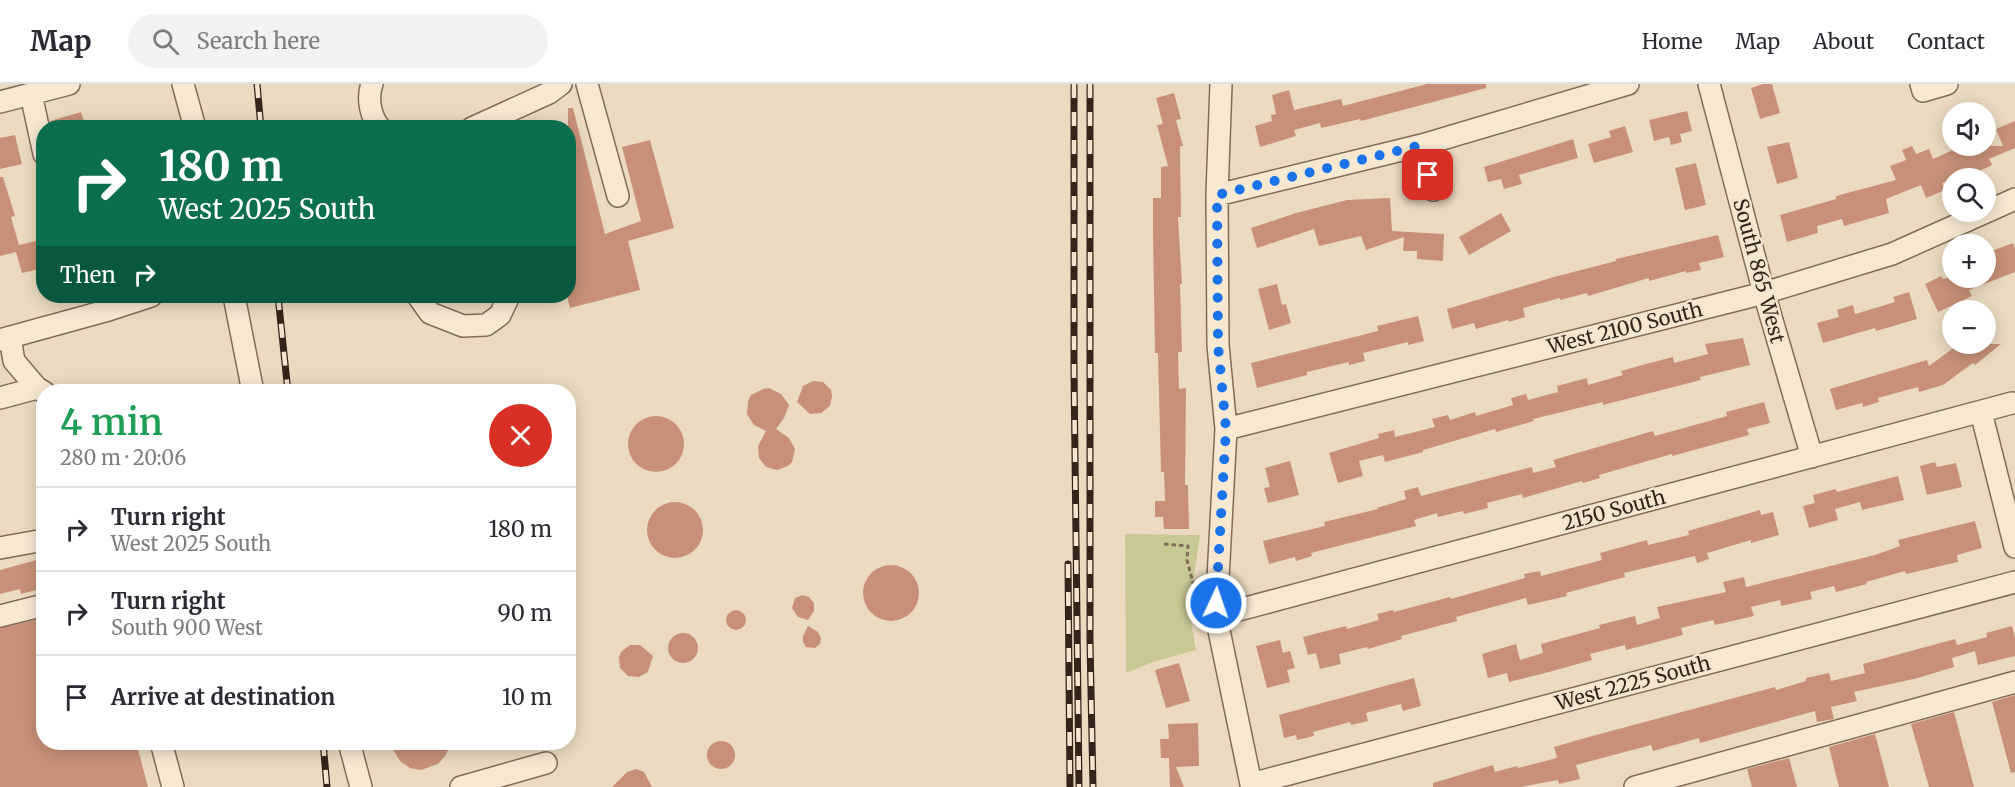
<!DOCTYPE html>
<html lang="en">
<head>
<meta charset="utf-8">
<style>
  :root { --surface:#fff; --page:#f2f2f3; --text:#2b2b33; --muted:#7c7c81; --line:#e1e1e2 }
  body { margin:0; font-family:Merriweather,serif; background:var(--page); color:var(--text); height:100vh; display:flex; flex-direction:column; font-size:22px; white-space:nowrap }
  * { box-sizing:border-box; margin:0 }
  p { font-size:20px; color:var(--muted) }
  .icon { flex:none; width:33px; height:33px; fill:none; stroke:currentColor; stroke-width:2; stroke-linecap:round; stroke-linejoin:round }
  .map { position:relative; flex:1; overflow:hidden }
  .panel { position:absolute; left:36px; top:300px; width:540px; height:366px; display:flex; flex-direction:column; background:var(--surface); border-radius:24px; box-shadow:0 3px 15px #0003 }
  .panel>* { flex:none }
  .top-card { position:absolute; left:36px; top:36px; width:540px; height:183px; border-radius:24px; box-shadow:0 3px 15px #0003; background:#0b6e4f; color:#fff; overflow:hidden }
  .buttons { position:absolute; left:1942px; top:18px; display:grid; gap:12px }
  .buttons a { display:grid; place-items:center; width:54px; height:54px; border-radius:50%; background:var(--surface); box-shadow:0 3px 15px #0003; font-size:30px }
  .pin { position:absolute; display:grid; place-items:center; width:51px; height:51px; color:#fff; margin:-26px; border-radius:12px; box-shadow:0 3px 9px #0006 }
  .me { position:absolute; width:66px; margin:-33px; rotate:3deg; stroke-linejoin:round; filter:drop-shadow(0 0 4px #0008) }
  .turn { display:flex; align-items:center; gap:21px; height:126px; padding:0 24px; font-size:27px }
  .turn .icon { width:78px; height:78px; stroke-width:2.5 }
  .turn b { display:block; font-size:42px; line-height:51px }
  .then { display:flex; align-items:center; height:57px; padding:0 24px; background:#0003; gap:12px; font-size:22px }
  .round { display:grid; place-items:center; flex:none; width:63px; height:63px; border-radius:32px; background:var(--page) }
  .head { display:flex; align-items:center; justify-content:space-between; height:102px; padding:0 24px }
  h1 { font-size:36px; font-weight:600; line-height:45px; color:#1e9e55 }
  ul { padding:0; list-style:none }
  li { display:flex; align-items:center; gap:18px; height:84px; padding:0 24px; border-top:2px solid var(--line) }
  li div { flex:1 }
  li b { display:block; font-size:22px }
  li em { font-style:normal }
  header { display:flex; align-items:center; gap:36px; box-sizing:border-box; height:84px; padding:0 30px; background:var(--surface); border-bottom:2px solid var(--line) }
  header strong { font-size:28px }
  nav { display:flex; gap:33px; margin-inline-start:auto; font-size:21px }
  .search { width:420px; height:54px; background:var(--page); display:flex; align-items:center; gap:15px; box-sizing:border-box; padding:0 21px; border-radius:33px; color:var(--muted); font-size:22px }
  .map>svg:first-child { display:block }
  .green { fill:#c8c894 }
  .building { fill:#c89177 }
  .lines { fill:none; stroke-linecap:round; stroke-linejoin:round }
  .minor-casing { stroke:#836b59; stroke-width:24 }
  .path { stroke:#836b59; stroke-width:3; stroke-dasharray:4.5 3; stroke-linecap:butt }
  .minor { stroke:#f7e8d2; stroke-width:21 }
  .rail-casing { stroke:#33251c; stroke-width:7 }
  .rail { stroke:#f3e5cf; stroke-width:4.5; stroke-dasharray:14; stroke-linecap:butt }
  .route { stroke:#1a73e8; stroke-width:10; stroke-dasharray:0 18 }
  .labels { text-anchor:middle; stroke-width:5; stroke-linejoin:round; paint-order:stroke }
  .street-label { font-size:20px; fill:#33251c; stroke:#f3e5cf }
</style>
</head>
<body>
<header>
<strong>Map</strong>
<div class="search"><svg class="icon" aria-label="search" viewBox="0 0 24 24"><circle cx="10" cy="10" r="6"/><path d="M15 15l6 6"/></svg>Search here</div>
<nav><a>Home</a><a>Map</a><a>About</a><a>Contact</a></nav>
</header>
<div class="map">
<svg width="2015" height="703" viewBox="0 0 2015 703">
  <rect width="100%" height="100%" fill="#ebdac0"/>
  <path class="green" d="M1125,450l75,1 -11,76 7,39 -46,13 -24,10z"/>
  <path class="building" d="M1427,0h59v4l-125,33 -1,-2 -39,9 -1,-5 -26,7 2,6 -36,11 -5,-21 17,-5 -1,-6 5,-1 -4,-19 17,-5 5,20 47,-11 2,7z
    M1763,0h9l8,29 -20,6 -9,-31z
    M1174,9l7,26 -5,1 7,26h-3l1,71h-3l4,67h-2l2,68h-4l1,37 7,-1 -1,97h3l1,44h-25l-1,-12h-8v-16h10l-1,-29h-3l-3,-119h-3l-2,-119v-36h8v-31l7,-1 -11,-41 6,-1 -7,-26z
    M568,24h5l32,126 36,-13 -19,-74 28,-7 24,88 -46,13 12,49 -70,18 -3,-12h1z
    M1687,27l5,20 -12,3 2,8 -11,3 -2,-8 -15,4 -5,-21z
    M81,28l5,16h-35l-1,-7z
    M2015,37v27l-26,11 3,6 -25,12 -1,-4 -24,10 3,7 -19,8 -5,-13 -35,14 3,14 -45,13 -2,-7 -25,7 1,7 -31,9 -7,-27 56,-16v-3l60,-16 -6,-14 16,-6 -4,-10 10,-4 4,8 13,-5 4,10 29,-13h41l-7,-17z
    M1625,42l8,26 -39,11 -6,-19 23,-7 -2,-6z
    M15,51l7,29 -22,5v-31z
    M1573,55l5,19 -59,17 3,9 -18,5 -3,-10 -13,3 -4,-15z
    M1789,58l9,36 -21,6 -10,-37z
    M1696,79l10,42 -21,5 -10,-42z
    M0,93h3l12,39 -4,1 8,28 25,-6v29l-22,5 -6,-21 -16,4z
    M1390,114l2,33 52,3 -1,27 -26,-2v-8h-14l1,-14 -38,13 -5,-14 -42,10 -5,-17 -57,19 -6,-20 45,-15 51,-13z
    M1501,129l10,18 -42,24 -10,-18z
    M1718,151l6,22 -25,6 2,7 -15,3v-2l-37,10v-3l-61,18 -1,-3 -27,7v-2l-37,10 2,9 -16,5 -1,-2 -32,9 -2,-6 -22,6 -5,-20 107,-32 62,-16v-2z
    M2013,159l2,6v23l-46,18 3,6 -34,16 -13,-28 16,-8 2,3 4,-1h39v-25z
    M1277,200l5,21 4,-1 5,19 -22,7 -11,-41z
    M1909,208l8,27 -41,12 -1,-3 -52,15 -6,-20 22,-6 -2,-7 16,-5 2,9 40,-12 -2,-5z
    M1418,232l6,25 -16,4v-3l-45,11 2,8 -16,4v-3l-42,10v3l-50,13 -6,-25 127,-32 -1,-5z
    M1743,254l7,27 -50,12 1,3 -98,25v-3l-70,17 1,2 -38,11 -1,-3 -72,21v2l-38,10 -2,-7 -24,6 4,15 -25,7 -9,-30 50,-15 -1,-4 16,-4 1,7 40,-10 -3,-8 16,-4 2,5 25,-8 1,4 37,-11 -2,-7 15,-4 2,6 30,-8 -1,-6 30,-8 1,7 35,-10 -2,-4 25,-7 27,-7 1,6 34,-9 -3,-10z
    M1959,260h42l-26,21 -2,-2 -30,22 -24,7 -1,-5 -40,11 1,4 -16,5 -1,-4 -26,7 -6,-21 97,-29 2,6z
    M813,297l10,1 8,8 1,6 -2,10 -9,7 -11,1 -13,-12 6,-16z
    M769,304l12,6 8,11 -5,13 -8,11 13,9 6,11 -3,13 -4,4 -11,4 -11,-3 -7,-9 -1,-12 8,-15 -12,-6 -7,-11 1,-13 3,-6 12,-6z
    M1764,318l6,21 -23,6 2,6 -77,21v-2l-73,21 1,3 -17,5 -1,-2 -59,17 -1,-4 -35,9 1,5 -24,6 -1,-3 -25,6 -1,-4 -23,7 2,6 -105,27 1,3 -16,5 -1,-4 -26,7 -6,-23 62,-15 -1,-4 54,-13 -1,-1 29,-9 -2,-8 14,-4 3,9 111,-29 1,6 23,-6 -3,-7 100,-29 2,5 72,-20 -1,-4z
    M628 360a28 28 0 1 1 56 0a28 28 0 1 1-56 0Z
    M1290,377l9,34 -31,8 -4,-15 6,-1 -5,-19z
    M1935,378l2,5 19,-4 6,24 -35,8 -7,-29z
    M1898,392l6,24 -42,10 -2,-8 -25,7 3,11 -29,8 -6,-22 12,-3 -2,-8 23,-6 1,3z
    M647 446a28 28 0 1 1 56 0a28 28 0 1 1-56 0Z
    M1760,426l1,5 12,-3 6,23 -28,8v-3l-44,13 2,6 -12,4 -2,-7 -71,17 1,4 -59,16 1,3 -39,9 -2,-7 -70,19 1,4 -56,15 1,3 -34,10 -1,-2 -28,7 2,10 -21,5 -4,-16 -8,2 -5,-18 43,-11 1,3 32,-9 -2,-6 16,-4 1,2 56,-15 1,2 74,-21 -1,-4 16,-3 1,5 61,-16 -2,-7 47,-13 1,5 41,-10 -1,-4z
    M1975,437l7,27 -25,7 1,7 -52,12 -1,-3 -39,11 1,2 -31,8 -2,-6 -24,6 2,7 -31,7 -1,-6 -29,7 3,9 -39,9 -2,-5 -32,8 2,7 -57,15 -1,-5 -35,9 2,6 -43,12 -40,10 -2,-9 -19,5 -6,-24 34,-10 4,16 23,-7 -2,-9 59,-16 -1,-3 36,-9 2,9 23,-7 -3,-11 69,-15 -3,-10 21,-5 2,10 129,-32 25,-9 -2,-6z
    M44,474v30l-23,6 -1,-5 -20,5v-24z
    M863 509a28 28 0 1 1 56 0a28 28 0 1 1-56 0Z
    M802,511l7,2 5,6v8l-6,9 -10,-3 -6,-9 3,-10z
    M726 536a10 10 0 1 1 20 0a10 10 0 1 1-20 0Z
    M44,534v124h92l12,45h-148v-159z
    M808,542l10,6 3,6 -1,6 -5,4 -9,-1 -3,-5v-6z
    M2012,542l3,12v18l-37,9 -3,-14 -23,7 2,9 -36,11 -64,14 3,9 -26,6 3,12 -17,3 -2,-11 -115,32 -1,-5 -46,13 -2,-6 -75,20 4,14 -21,5 -1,-4 -38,7h-87v-4l60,-18 2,7 22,-6 1,2 39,-10 -3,-11 31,-9 190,-51 1,3 30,-9v-3l23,-5 2,8 34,-8 -2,-9 92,-25 2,6 30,-8 -1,-4z
    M668 564a15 15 0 1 1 30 0a15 15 0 1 1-30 0Z
    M1280,556l3,13 7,-2 5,17 -8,2 3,12 -23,6 -11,-42z
    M630,561h10l13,11 -5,16 -9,5 -11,-1 -8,-8 -1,-11 2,-5z
    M1179,579l11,38 -24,7 -11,-38z
    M1414,594l7,28 -18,5 -2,-7 -35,9 2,8 -17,4 -1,-3 -37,10 1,4 -17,4 -1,-5 -12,3 -5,-23z
    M2015,611v77l-4,1 -19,-71z
    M1954,628l20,75h-45l-18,-63z
    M1198,639l1,43 -23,1 8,20h-14l-1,-29h-8l-1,-19h9l-1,-15z
    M1875,650l14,53h-50l-10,-40z
    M707 671a14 14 0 1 1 28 0a14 14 0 1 1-28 0Z
    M392,658h59l-5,13 -8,9 -17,6 -11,-2 -10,-7 -6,-10z
    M1789,674l8,29h-45l-5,-18z
    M636,685l8,3 8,15h-40l15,-15z"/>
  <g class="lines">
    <g class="minor-casing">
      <path id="minor" d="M183,0l12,44
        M372,0c-5,14 -2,32 8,44
        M587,0l31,112
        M1221,0l-4,111 1,150 8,84 -10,187 35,168 764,-202
        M1709,0l55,209 48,164
        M1921,0l2,7 24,-7
        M31,10l13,60
        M0,18l69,-18
        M472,44l77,-35 12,-9
        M1422,61l11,45
        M1217,111l205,-50 206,-61
        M234,212l19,96
        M418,212l12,17 33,13 23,-1 14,-10 8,-17 -1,-2
        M10,254l4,23 23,27 7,4
        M0,256l105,-29 46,-15
        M0,314l37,-10
        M1981,328l34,135
        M1226,345l538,-136 128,-39 123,-55
        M0,464l44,-8
        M0,532l44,-11
        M1216,532l796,-213
        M161,658l12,45
        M349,658l12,45
        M461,703l85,-24
        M1635,703l380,-105"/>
    </g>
    <path class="path" d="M1164,460l24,2 -1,14 7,27 3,1"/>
    <use href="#minor" class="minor"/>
    <g class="rail-casing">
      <path id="rail" d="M257,0l4,44
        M1074,0v288l5,415
        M1090,0v558l3,145
        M278,212l10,96
        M1068,480l2,223
        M323,658l4,45"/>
    </g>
    <use href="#rail" class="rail"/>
  </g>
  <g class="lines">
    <path class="route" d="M1216,519l10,-174 -8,-84 -1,-150 205,-50 6,30"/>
  </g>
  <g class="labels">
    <g class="street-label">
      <text transform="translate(1759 187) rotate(75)" y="7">South 865 West</text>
      <text transform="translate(1625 244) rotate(-14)" y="7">West 2100 South</text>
      <text transform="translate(1614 426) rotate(-15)" y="7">2150 South</text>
      <text transform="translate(1633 599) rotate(-15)" y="7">West 2225 South</text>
    </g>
  </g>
</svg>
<div class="buttons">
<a><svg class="icon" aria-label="sound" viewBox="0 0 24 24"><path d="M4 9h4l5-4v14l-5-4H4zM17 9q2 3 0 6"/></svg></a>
<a><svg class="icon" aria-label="search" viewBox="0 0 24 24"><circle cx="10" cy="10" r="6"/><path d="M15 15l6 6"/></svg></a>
<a>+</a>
<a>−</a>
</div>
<div class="pin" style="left:1428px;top:91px;background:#d93025"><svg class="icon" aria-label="arrive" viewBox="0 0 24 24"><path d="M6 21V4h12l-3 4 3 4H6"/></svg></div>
<svg class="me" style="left:1216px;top:519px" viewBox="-20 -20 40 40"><circle r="17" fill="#1a73e8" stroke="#fff" stroke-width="3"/><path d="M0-11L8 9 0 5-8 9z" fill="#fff"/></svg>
<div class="top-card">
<div class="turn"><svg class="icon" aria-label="right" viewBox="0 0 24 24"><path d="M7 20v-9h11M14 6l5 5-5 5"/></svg><div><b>180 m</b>West 2025 South</div></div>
<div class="then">Then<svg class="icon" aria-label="right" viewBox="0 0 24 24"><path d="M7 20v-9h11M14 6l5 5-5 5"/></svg></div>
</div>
<section class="panel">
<div class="head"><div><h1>4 min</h1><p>280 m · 20:06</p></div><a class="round" style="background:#d93025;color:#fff"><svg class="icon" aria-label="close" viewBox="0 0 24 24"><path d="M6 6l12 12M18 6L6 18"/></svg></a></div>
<ul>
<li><svg class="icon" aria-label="right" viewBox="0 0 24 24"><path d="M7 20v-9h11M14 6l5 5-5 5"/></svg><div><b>Turn right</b><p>West 2025 South</p></div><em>180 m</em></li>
<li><svg class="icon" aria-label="right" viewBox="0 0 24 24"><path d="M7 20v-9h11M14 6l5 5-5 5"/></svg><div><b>Turn right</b><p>South 900 West</p></div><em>90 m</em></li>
<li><svg class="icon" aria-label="arrive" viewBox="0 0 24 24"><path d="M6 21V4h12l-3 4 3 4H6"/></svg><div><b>Arrive at destination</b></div><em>10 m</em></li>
</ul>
</section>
</div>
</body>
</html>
